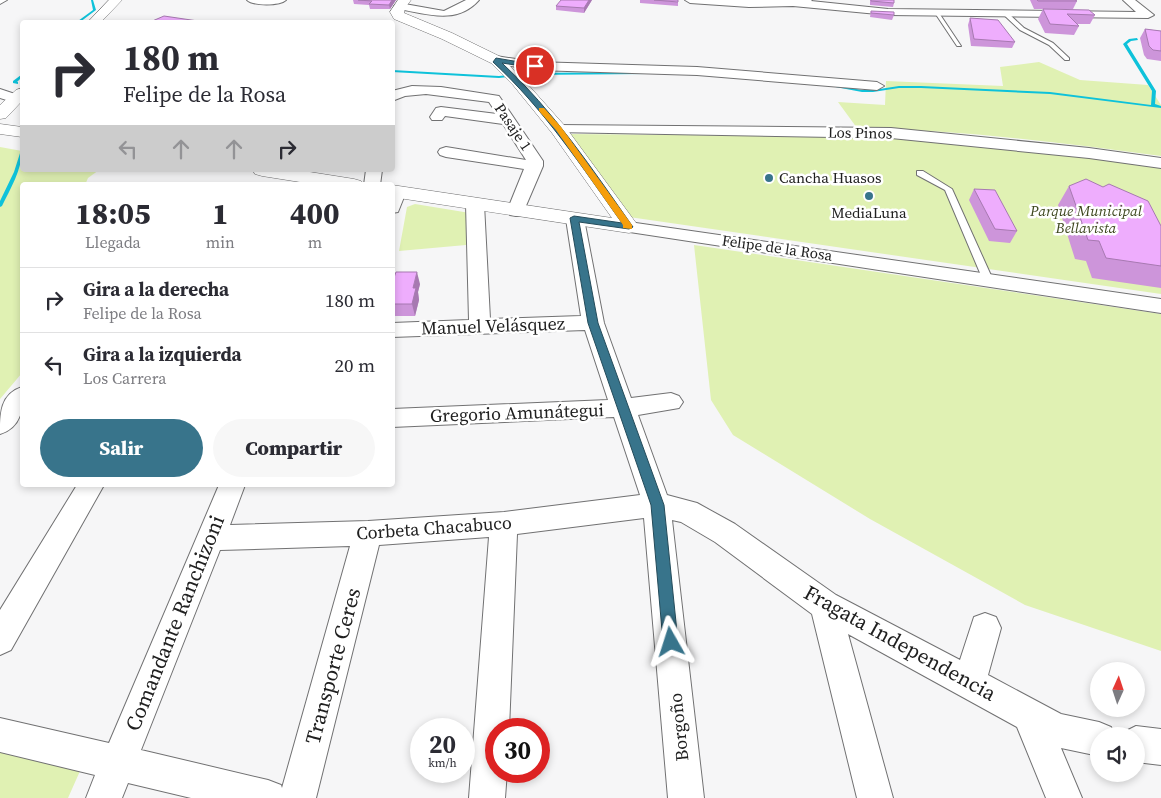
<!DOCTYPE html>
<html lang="es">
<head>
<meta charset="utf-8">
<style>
  :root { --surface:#fff; --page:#f7f7f7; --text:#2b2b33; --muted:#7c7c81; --line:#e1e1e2; --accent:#38748b }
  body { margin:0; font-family:"Source Serif 4",serif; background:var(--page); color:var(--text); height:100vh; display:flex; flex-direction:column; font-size:19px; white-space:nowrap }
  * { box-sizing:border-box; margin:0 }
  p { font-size:16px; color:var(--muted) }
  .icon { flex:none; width:28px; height:28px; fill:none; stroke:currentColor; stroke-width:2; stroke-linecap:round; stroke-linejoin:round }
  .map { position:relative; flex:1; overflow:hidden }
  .panel { position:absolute; left:20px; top:182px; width:375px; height:305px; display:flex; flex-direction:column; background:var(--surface); border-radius:5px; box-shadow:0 2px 8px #0003 }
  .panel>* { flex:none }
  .guide { position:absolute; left:20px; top:20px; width:375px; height:152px; border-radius:5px; box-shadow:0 2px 8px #0003; background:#fff; color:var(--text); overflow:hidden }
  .needle { width:32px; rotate:3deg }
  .fabs { position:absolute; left:1090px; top:662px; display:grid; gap:10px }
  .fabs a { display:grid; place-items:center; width:55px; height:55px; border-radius:50%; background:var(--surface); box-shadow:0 2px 8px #0003; font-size:25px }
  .speed { position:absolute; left:410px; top:718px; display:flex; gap:10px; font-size:25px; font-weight:700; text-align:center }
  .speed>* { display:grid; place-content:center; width:65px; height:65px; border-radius:50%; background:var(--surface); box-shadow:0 2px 8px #0003; line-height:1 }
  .speed small { font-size:12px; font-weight:400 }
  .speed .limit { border:8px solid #d22; background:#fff; color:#111 }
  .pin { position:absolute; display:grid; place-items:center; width:42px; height:42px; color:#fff; margin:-21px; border:2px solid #fff; border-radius:50%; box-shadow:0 1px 5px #0007 }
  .me { position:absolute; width:55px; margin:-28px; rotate:354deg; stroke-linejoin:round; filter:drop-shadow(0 0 4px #0008) }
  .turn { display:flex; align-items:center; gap:18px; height:105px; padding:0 20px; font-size:22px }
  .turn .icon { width:65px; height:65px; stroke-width:2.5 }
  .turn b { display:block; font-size:35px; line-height:42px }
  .lanes { display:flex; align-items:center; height:48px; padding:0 20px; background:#0003; justify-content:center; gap:25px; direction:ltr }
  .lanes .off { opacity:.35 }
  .eta { display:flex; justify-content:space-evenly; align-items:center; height:85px; text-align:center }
  .eta b { font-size:30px; font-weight:800; line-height:35px }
  .primary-button { display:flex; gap:10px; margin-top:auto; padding:10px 20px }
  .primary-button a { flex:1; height:58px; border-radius:30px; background:var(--accent); color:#fff; font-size:20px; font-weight:800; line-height:58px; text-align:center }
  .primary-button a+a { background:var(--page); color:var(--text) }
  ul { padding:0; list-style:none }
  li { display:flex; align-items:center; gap:15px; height:65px; padding:0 20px; border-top:1px solid var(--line) }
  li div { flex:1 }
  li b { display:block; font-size:19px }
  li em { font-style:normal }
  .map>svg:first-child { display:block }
  .green { fill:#e0f1b3 }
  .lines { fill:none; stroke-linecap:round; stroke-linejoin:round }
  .stream { fill:#0ec2da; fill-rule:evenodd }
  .service-casing { stroke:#717172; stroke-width:2 }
  .minor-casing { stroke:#717172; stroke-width:2 }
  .tertiary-casing { stroke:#717172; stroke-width:1 }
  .service { fill:#fff; fill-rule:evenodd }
  .minor { fill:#fff; fill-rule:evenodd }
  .tertiary { fill:#fff; fill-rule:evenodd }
  .wall { fill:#cd95da }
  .shaded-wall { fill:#a779b1 }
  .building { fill:#eeadfd; stroke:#a779b1 }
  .route { fill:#38748b; stroke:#244b5a }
  .slow { fill:#f59e0b }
  .poi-dot { fill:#38748b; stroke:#fff; stroke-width:2 }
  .labels { text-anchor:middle; stroke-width:5; stroke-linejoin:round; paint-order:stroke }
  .far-street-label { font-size:15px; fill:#202020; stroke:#fff }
  .far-poi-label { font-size:15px; fill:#202020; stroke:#fff; text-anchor:start }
  .far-park-label { font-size:15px; font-style:italic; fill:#3e481f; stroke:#fff }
  .street-label { font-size:18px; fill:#202020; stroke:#fff }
  .near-street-label { font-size:21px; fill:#202020; stroke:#fff }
</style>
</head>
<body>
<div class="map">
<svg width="1161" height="798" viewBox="0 0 1161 798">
  <rect width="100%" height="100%" fill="#f6f6f7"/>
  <path class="green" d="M1039,62l41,18 68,5 13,20v51c-101,-14 -203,-26 -304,-28l-19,-26 47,3 1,-24 117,5 -3,-19z
    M567,134l323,3 200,20 71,10v127l-532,-77z
    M0,147l22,4v19h77l-11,8 -3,7h-63v188l-22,26z
    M415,204l55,9 -4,32 -67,6 8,-44z
    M694,245l467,69v337l-136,-46 -155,-86 -137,-84 -22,-35z
    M0,750l80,21 -12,27h-68z"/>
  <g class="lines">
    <path class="stream" d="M91,0h2l3,10 -16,12h-2v-1l15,-11z
      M1137,38l1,2 -7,1 -4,3 29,47 -1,13 6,2v2l-111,-14 -129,-6h-22l-26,4h-11l-37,-7 2,-1 35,6h11l26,-4h22l129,6 101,13 1,-14 -29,-47 6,-5z
      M392,70l107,6 27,-3 119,-1 2,1 -2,1 -119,1 -27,3 -107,-6z
      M21,75h1v2l-5,5h1v2l-5,-1v-2z
      M21,150h1c0,20 -12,39 -20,56l-2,1v-6l14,-29z"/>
    <g class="service-casing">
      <path id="service" d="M935,13h4l22,33h-4z
        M1004,13h4l16,15 29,15 16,15v2h-4l-16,-15 -29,-15 -16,-15z
        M917,171h6l29,18 41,91 -2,2h-6l-2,-2 -38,-90 -28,-15z"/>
    </g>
    <g class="minor-casing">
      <path id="minor" d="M0,0h7l-7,4z
        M247,0h39c-6,6 -33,6 -39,0z
        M466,0h13c-22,25 -52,14 -80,9l-5,-3 5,-3 45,8z
        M685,0h127l-1,1 77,8 248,3 -13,-12h12l19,15 -6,3 -260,-3 -95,-9 -44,1 -59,-4z
        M496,56l39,6 162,5 180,15 7,4 -7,4 -180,-15 -162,-5 -43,-7 -2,-3 2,-3z
        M412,86l29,1 58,9 44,65v5l-21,49 -6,1 -6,-1 -3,-4 17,-42 -78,-12 -6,-2 -2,-3 2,-3 6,-2 80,13 -23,-36 -58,-8 -3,4h-10l-2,-3 6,-9 5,-1 56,7 -8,-12 -63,-8 -21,2 -13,5v-10z
        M0,89l21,7 1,4 -6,3 -16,-5z
        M558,125l333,3 198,20 72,10v10l-72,-10 -198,-20 -338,-6 -2,-3 2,-3z
        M366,170h16l-2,15h-16z
        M398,187l6,1 2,4 -8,20 -6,1v-25z
        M475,199l6,1 3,4 6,115 91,-3 -15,-97 3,-4 6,-1 6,1 3,4 20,104 27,75 40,-5 8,3 4,6 -4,6 -41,7 29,80 30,8 38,21 101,71 124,65 14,-43 11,-4 11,4 5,11 -13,47 73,39 38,8 12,5 4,9h-16v20l-38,-8 21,50h-36l-29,-71 -169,-93 45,164h-36l-45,-184 -97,-72 -34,-20 -9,-2 32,278h-36l-24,-280 -127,16 -8,195h-13v42h11l-2,27h-36l20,-261 -110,8 -63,253h-125l-63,-15 -6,15h-36l9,-23 -95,-23v-34l109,25 110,-258h26l-15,40 138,-4 136,-9 136,-17 -26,-78 -222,10v-18l216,-9 -23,-70 -193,7v-14l77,-3 -3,-116 3,-4zM350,546l-68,242 -1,-3 -13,-5 -127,-30 79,-200z
        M629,222l532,77v14l-538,-82 -3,-4 3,-4z
        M22,387c3,20 -1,41 -22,47 0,-20 0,-40 22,-47z
        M77,485h27l-93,165 -11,5v-45z
        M1136,726l25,3v36l-25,-3v-26h-14l2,-4z"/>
    </g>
    <g class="tertiary-casing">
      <path id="tertiary" d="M109,0h13l-21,22h-13z
        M398,0h13l-6,8 -1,5 48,20 49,24 22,22 41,46 75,102 -3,4 -7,2 -237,-36v-12l220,33 -60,-85 -39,-48 -22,-22 -49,-24 -48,-20 -4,-7z
        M22,88v13l-16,17 -6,1v-14l16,-15z
        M0,124l22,3v10l-22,-3z
        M253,170h44l57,9 7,2 3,4h-45l-57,-9 -7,-2z"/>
    </g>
    <use href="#service" class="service"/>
    <use href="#minor" class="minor"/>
    <use href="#tertiary" class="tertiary"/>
  </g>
  <path class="wall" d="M353,0h43l-6,9h-20l-1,-4 -15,-1z
    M592,0l-8,13 -28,-3v-4z
    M640,0h38v6l-38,-3z
    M870,0h24v3l-1,4 -23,-2z
    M1030,0h45l2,1 -4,8h-39z
    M1043,9l52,6 -5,9h-13l2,2 -5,9 -29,-2 -7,-14z
    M871,11l23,4 -2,5 -22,-3z
    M970,18l45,24 -3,6 -41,-2 -3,-21z
    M1145,29l16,2v30l-14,-2 -3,-4 -4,-17z
    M1069,186l92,40v62l-69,-10 -6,-17 -11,-2 -17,-54z
    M974,189l43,42 -7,12 -21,-2 -20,-41z
    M392,283l28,1 -2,8 1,8 -4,16h-20l-1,-4h-2z"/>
  <path class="shaded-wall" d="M392,0h4l-6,9 -1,-4z
    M589,0h3l-8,13v-5z
    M417,272l3,12 -2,8 1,8 -4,16 -3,-12 1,-16z"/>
  <path class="building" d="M358,0h34l-3,5 -20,-1 3,-3z
    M561,0h28l-5,8 -28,-2z
    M654,0h24v2z
    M871,0h23v3l-23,-2z
    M1037,0h38l2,1h-39z
    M1043,9l46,1 6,5 -28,-1 12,12 -29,-2z
    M871,11l23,1v3l-23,-2z
    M164,16l34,5 -3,1h-45z
    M970,18l28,2 17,22 -41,-3z
    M1145,29l16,2v20l-8,-1 -4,-4z
    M1086,179l17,8 6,-3 39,17 13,25v40l-55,-8 -7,-17 -11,-1 -19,-54z
    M974,189l21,1 22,41 -22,-2z
    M396,272h21l-4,16h3l-4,16h-20v-21z"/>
  <path class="route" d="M496,58l41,7 -2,3 -33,-5c51,47 91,107 131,164l-4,2 -50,-7 19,101 66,182 14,137 -2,5 -5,2 -5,-2 -3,-5 -12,-137 -63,-182 -18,-105 4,-2 48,7c-40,-56 -78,-114 -129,-161z"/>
  <path class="slow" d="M539,108h5l17,19 71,98v4l-9,-1v-3l-67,-95 -17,-19z"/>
  <g class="poi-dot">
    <circle cx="769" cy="178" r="5"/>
    <circle cx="869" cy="196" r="5"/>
  </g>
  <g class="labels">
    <g class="far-street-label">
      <text transform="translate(513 127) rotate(56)" y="5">Pasaje 1</text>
      <text transform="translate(860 133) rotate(1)" y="5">Los Pinos</text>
      <text transform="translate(777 248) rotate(8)" y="5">Felipe de la Rosa</text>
    </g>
    <g class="far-poi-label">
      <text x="779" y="183">Cancha Huasos</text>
      <text x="869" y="218" text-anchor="middle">MediaLuna</text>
    </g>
    <g class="far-park-label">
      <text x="1086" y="216">Parque Municipal<tspan x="1086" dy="17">Bellavista</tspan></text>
    </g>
    <g class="street-label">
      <text transform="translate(493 326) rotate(-2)" y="6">Manuel Velásquez</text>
      <text transform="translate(517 413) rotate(-2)" y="6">Gregorio Amunátegui</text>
      <text transform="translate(434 528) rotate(-4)" y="6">Corbeta Chacabuco</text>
      <text transform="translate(679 727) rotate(-96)" y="6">Borgoño</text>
    </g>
    <g class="near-street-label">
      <text transform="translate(175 623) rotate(-68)" y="7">Comandante Ranchizoni</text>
      <text transform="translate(900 643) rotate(29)" y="7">Fragata Independencia</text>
      <text transform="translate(333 666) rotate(-75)" y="7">Transporte Ceres</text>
    </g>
  </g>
</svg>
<div class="fabs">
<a><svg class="needle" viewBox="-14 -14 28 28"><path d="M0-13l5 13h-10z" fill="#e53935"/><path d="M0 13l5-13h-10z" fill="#7c7c81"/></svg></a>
<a><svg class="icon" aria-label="sound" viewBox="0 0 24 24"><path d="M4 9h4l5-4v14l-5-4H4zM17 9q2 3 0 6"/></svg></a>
</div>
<div class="speed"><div>20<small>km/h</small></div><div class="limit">30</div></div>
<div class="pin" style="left:535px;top:66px;background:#d93025"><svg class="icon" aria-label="arrive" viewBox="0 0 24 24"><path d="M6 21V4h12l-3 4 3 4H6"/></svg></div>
<svg class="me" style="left:671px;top:642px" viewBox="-20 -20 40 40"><path d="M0-17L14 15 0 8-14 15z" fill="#38748b" stroke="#fff" stroke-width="4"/></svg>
<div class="guide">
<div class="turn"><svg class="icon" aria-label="right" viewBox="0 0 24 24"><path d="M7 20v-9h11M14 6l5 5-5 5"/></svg><div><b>180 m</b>Felipe de la Rosa</div></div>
<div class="lanes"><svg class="icon off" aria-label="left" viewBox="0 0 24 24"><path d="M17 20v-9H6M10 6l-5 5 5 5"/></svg><svg class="icon off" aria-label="ahead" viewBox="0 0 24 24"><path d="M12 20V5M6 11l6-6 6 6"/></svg><svg class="icon off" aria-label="ahead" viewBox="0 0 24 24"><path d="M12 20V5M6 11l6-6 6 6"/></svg><svg class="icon" aria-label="right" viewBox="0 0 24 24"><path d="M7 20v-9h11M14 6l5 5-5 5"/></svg></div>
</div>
<section class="panel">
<div class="eta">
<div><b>18:05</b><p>Llegada</p></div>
<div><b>1</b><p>min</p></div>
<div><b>400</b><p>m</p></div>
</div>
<ul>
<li><svg class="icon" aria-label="right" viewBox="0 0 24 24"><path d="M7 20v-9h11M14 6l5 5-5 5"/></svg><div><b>Gira a la derecha</b><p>Felipe de la Rosa</p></div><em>180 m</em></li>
<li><svg class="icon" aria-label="left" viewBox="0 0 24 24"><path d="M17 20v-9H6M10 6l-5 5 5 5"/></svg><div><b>Gira a la izquierda</b><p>Los Carrera</p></div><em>20 m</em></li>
</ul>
<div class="primary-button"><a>Salir</a><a>Compartir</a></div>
</section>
</div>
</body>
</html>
